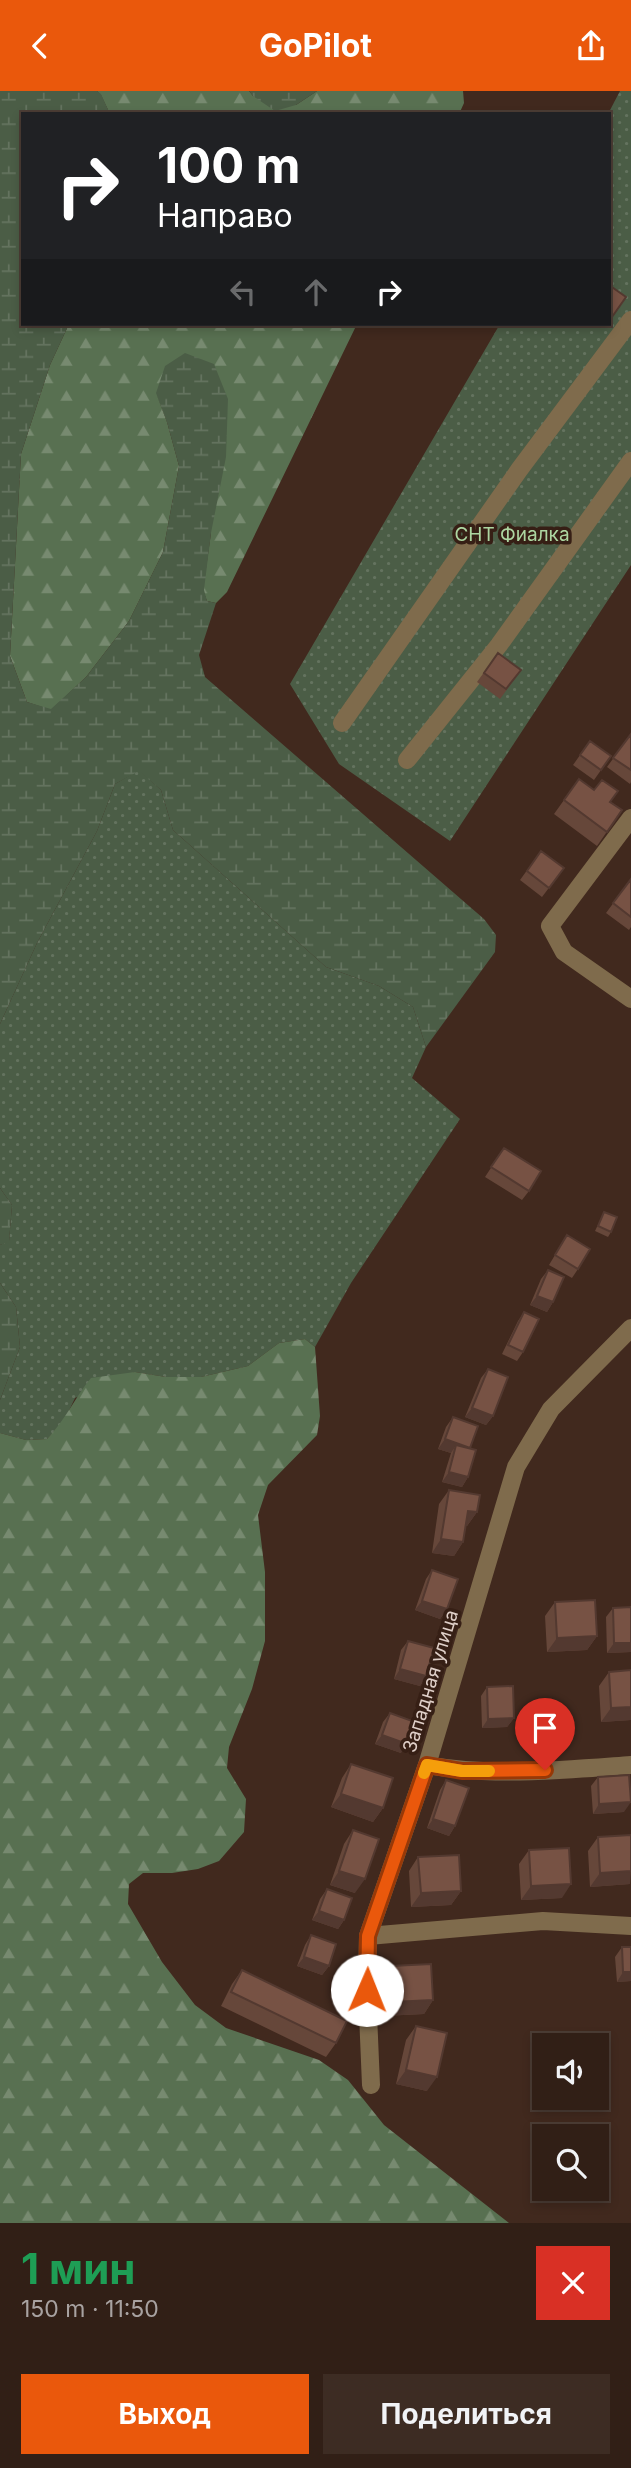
<!DOCTYPE html>
<html lang="ru">
<head>
<meta charset="utf-8">
<style>
  :root { --surface:#311f16; --page:#3d2c23; --text:#f1f3f6; --muted:#a8a2a1; --line:#4c3d35; --accent:#ea580c }
  body { margin:0; font-family:Inter,sans-serif; background:var(--page); color:var(--text); height:100vh; display:flex; flex-direction:column; font-size:26px; white-space:nowrap }
  * { box-sizing:border-box; margin:0 }
  p { font-size:23px; color:var(--muted) }
  .icon { flex:none; width:38px; height:38px; fill:none; stroke:currentColor; stroke-width:2; stroke-linecap:round; stroke-linejoin:round }
  .map { position:relative; height:2132px; overflow:hidden }
  .sheet { display:flex; flex-direction:column; background:var(--surface); flex:1 }
  .sheet>* { flex:none }
  .guide { position:absolute; left:21px; top:21px; width:590px; height:214px; border-radius:0px; box-shadow:0 4px 10px #0003,0 0 0 2px var(--line); background:#202124; color:#fff; overflow:hidden }
  .tools { position:absolute; left:532px; top:1942px; display:grid; gap:14px }
  .tools a { display:grid; place-items:center; width:77px; height:77px; border-radius:0px; background:var(--surface); box-shadow:0 4px 10px #0003,0 0 0 2px var(--line); font-size:35px }
  .pin { position:absolute; display:grid; place-items:center; width:60px; height:60px; color:#fff; margin:-72px -30px; border-radius:50% 50% 50% 0; rotate:-45deg; box-shadow:0 0 7px #0007 }
  .pin .icon { rotate:45deg }
  .me { position:absolute; width:77px; margin:-38px; rotate:1deg; stroke-linejoin:round; filter:drop-shadow(0 0 5px #0008) }
  .turn { display:flex; align-items:center; gap:24px; height:147px; padding:0 21px; font-size:32px }
  .turn .icon { width:91px; height:91px; stroke-width:2.5 }
  .turn b { display:block; font-size:49px; line-height:60px }
  .lanes { display:flex; align-items:center; height:66px; padding:0 21px; background:#0003; justify-content:center; gap:35px; direction:ltr }
  .lanes .off { opacity:.35 }
  .round { display:grid; place-items:center; flex:none; width:74px; height:74px; border-radius:0px; background:var(--page) }
  .summary { display:flex; align-items:center; justify-content:space-between; height:119px; padding:0 21px }
  h1 { font-size:42px; font-weight:700; line-height:52px; color:#1e9e55 }
  .primary-button { display:flex; gap:14px; margin-top:auto; padding:14px 21px }
  .primary-button a { flex:1; height:80px; border-radius:0px; background:var(--accent); color:#fff; font-size:28px; font-weight:700; line-height:80px; text-align:center }
  .primary-button a+a { background:var(--page); color:var(--text) }
  header { display:flex; justify-content:space-between; align-items:center; height:91px; padding:0 21px; background:var(--accent); color:#fff; font-size:32px; font-weight:700 }
  .map>svg:first-child { display:block }
  .grass { fill:url(#grass-dots) }
  .forest { fill:url(#forest-firs) }
  .wetland { fill:url(#wetland-marsh) }
  .lines { fill:none; stroke-linecap:round; stroke-linejoin:round }
  .minor { stroke:#7f6b4c; stroke-width:18 }
  .wall { fill:#66473a }
  .shaded-wall { fill:#533930 }
  .building { fill:#775244; stroke:#533930; stroke-width:2 }
  .route-casing { stroke:#983908; stroke-width:18 }
  .route { stroke:#ea580c; stroke-width:12 }
  .slow { stroke:#f59e0b; stroke-width:12 }
  .labels { text-anchor:middle; stroke-width:7; stroke-linejoin:round; paint-order:stroke }
  .park-label { font-size:19px; fill:#add6a1; stroke:#361f15 }
  .street-label { font-size:19px; fill:#dfcfc8; stroke:#361f15 }
</style>
</head>
<body>
<header><svg class="icon" aria-label="back" viewBox="0 0 24 24"><path d="M15 5l-7 7 7 7"/></svg>GoPilot<svg class="icon" aria-label="share" viewBox="0 0 24 24"><path d="M12 15V3M7 8l5-5 5 5M5 13v7h14v-7"/></svg></header>
<div class="map">
<svg width="631" height="2132" viewBox="0 0 631 2132">
  <defs>
    <pattern id="grass-dots" width="8" height="8" patternUnits="userSpaceOnUse" patternTransform="scale(1.75)"><rect width="8" height="8" fill="#4b5d46"/><path d="M2 2h.1M6 6h.1" fill="none" stroke="#64735f" stroke-width="1.8" stroke-linecap="round"/></pattern>
    <pattern id="forest-firs" width="22" height="20" patternUnits="userSpaceOnUse" patternTransform="scale(1.75)"><rect width="22" height="20" fill="#587051"/><path d="M5 1l3.5 6h-7zM16 11l3.5 6h-7z" fill="#778a70"/></pattern>
    <pattern id="wetland-marsh" width="20" height="14" patternUnits="userSpaceOnUse" patternTransform="scale(1.75)"><rect width="20" height="14" fill="#4b5d46"/><path d="M1 5h8M5 5V1M11 12h8M15 12V8" fill="none" stroke="#64735f"/></pattern>
  </defs>
  <rect width="100%" height="100%" fill="#41291e"/>
  <path class="grass" d="M620,0h11v474l-181,276 -111,-77 -49,-80 210,-360h109l-1,-210z
    M139,679l22,20 12,40 153,137 53,19 34,21 13,40 -14,31 48,41 -109,164 -36,64 -10,-8 -26,4 -31,23 -47,11h-35l-31,-5 -60,26 -11,23 -17,18 -21,1 -26,-7v-33l20,-53 -4,-40 -16,-24v-38l9,-4 3,-36 -12,-17v-164l37,-81 60,-112 18,-47z"/>
  <path class="forest" d="M97,0h152l4,5 43,9 21,-14h146l1,12 -5,11h-349l-9,-19z
    M69,233h288l-130,268 -11,11 -9,-2 -4,-11 8,-57 -55,-140 11,29 12,44 -16,86 -34,69 -43,56 -35,33 -24,-8 -17,-46 11,-202 29,-89z
    M305,1248l10,8 5,69 -3,19 -49,50 -10,30 7,57v69l-13,48 -23,58 -2,21 19,31 -2,33 -25,29 -21,8 -26,4h-29l-14,11 -1,20 34,58 33,43 31,23 93,32 29,20 36,45 125,98h-509v-790l26,7 21,-1c19,-20 27,-40 44,-61l44,-6 31,5h35l47,-11 31,-23z"/>
  <path class="wetland" d="M0,0h97l4,3 9,20h-87v210h46l-19,41 -29,89 -11,202 17,46 24,7 35,-32 43,-56 34,-69 16,-86 -12,-44 -11,-29 9,-27 20,-13 29,11 14,35 -2,58 -15,76 -7,57 3,11 9,2 -17,52 6,22 279,242 12,16 -1,17 -69,95 -13,-40 -34,-21 -53,-19 -153,-137 -12,-40 -22,-19 -24,13 -18,47 -60,112 -37,81z
    M249,0h68l-21,14 -21,6 -22,-15z
    M0,1097l12,17 -3,37 -9,3z
    M0,1192l16,24 4,40 -20,53z"/>
  <g class="lines">
    <path class="minor" d="M342,632l177,-253 112,-150
      M407,669l92,-115 132,-184
      M631,727l-81,108 14,26 67,47
      M427,1674c66,12 137,5 204,0
      M368,1845l175,-15 88,5
      M371,1994l-4,-95 1,-54 59,-171 89,-298 35,-58 80,-81"/>
  </g>
  <path class="wall" d="M498,562l23,17 -21,29 -23,-17z
    M631,643v48l-1,2 -23,-17z
    M590,650l21,15 -17,24 -21,-15z
    M579,688l43,31 -25,36 -43,-32z
    M541,760l23,17 -22,29 -22,-17z
    M631,788v48l-2,3 -23,-17z
    M504,1057l25,43 -7,9 -37,-23z
    M604,1121l7,20 -3,5 -13,-6z
    M567,1144l11,34 -6,9 -23,-13z
    M548,1179l5,32 -6,10 -17,-7 11,-26z
    M524,1221l-1,40 -6,9 -15,-7 16,-33z
    M488,1278l5,47 -7,9 -21,-8 16,-39z
    M453,1326l17,32 -2,28 -6,10 -20,-5 9,-29 -13,-4 8,-22z
    M449,1399l28,22 -10,14h-1l-3,16 -9,14 -22,-3 7,-49z
    M432,1479l15,39 -7,10 -25,-9 11,-31z
    M555,1511l42,34 -10,14 -40,2 -2,-36z
    M631,1516v45l-24,1 -1,-36 7,-9z
    M408,1550l18,35 -6,10 -26,-7 7,-29z
    M631,1579v50l-30,2 -2,-36 10,-14z
    M487,1596l27,31 -7,9 -25,1 -1,-32z
    M390,1622l11,40 -26,-9 8,-22z
    M351,1673l32,44 -10,14 -42,-15 11,-29z
    M598,1686l26,35 -31,2 -2,-28z
    M446,1689l9,46 -6,10 -22,-8 13,-38z
    M353,1739l2,63 -25,-8 14,-41z
    M598,1746l32,47 -40,3 -2,-36z
    M529,1759l33,48 -41,2 -2,-36z
    M418,1766l43,34 -10,14 -40,2 -2,-36z
    M327,1798l17,31 -6,9 -26,-9 8,-21z
    M311,1844l18,31 -7,9 -25,-9 8,-21z
    M622,1856l9,34 -14,1 -2,-25z
    M391,1875l42,34 -9,14 -41,2 -2,-36z
    M242,1879l94,73 -10,14 -105,-51 11,-22z
    M416,1935l11,65 -31,-7 10,-44z"/>
  <path class="shaded-wall" d="M537,1205l16,6 -6,10 -17,-7z
    M472,1317l21,8 -7,9 -21,-8z
    M445,1348l25,9 -6,9 -8,-12 -5,8 -13,-4z
    M449,1381l19,5 -6,10 -20,-5z
    M468,1420l9,1 -10,14 -9,-1z
    M441,1448l22,3 -9,14 -22,-3z
    M422,1510l25,8 -7,10 -25,-9z
    M597,1545l-10,14 -40,2 10,-14z
    M614,1552h17v9l-24,1z
    M400,1578l26,7 -6,10 -26,-7z
    M631,1616v13l-30,2 10,-14z
    M514,1627l-7,9 -25,1 6,-9z
    M382,1644l25,9 -6,9 -26,-9z
    M341,1703l42,14 -10,14 -42,-15z
    M631,1711l-7,10 -31,2 6,-10z
    M433,1728l22,7 -6,10 -22,-8z
    M339,1780l26,8 -10,14 -25,-8z
    M631,1780l-1,13 -40,3 10,-14z
    M571,1793l-9,14 -41,2 10,-14z
    M461,1800l-10,14 -40,2 10,-14z
    M319,1820l25,9 -6,9 -26,-9z
    M304,1866l25,9 -7,9 -25,-9z
    M623,1881h8v9l-14,1z
    M433,1909l-9,14 -41,2 10,-14z
    M406,1979l31,7 -10,14 -31,-7z"/>
  <path class="building" d="M609,194l17,12 -14,20 -3,-2z
    M498,562l23,17 -15,19 -22,-16z
    M631,643v36l-18,-12z
    M590,650l21,15 -10,14 -21,-15z
    M579,688l15,11 8,-10 16,11 -8,11 12,8 -15,22 -43,-32z
    M541,760l23,17 -15,20 -22,-17z
    M631,788v38l-18,-14z
    M504,1057l37,23 -12,20 -38,-24z
    M604,1121l13,5 -6,15 -13,-6z
    M567,1144l23,14 -12,20 -23,-14z
    M548,1179l16,7 -11,25 -16,-6z
    M524,1221l15,7 -16,33 -15,-7z
    M488,1278l20,8 -15,39 -21,-8z
    M453,1326l25,9 -8,22 -25,-9z
    M456,1354l20,5 -8,27 -19,-5z
    M449,1399l31,5 -3,17 -9,-1 -5,31 -22,-3z
    M432,1479l26,9 -11,30 -25,-8z
    M595,1509l2,36 -40,2 -2,-36z
    M631,1516v36h-17l-1,-35z
    M408,1550l26,7 -8,28 -26,-7z
    M631,1579v37l-20,1 -2,-36z
    M513,1595l1,32 -26,1 -1,-32z
    M390,1622l25,9 -8,22 -25,-9z
    M351,1673l42,14 -10,30 -42,-14z
    M629,1684l2,27 -32,2 -1,-27z
    M446,1689l23,8 -14,38 -22,-7z
    M353,1739l26,9 -14,40 -26,-8z
    M631,1744v36l-31,2 -2,-36z
    M569,1757l2,36 -40,2 -2,-36z
    M459,1764l2,36 -40,2 -3,-36z
    M327,1798l25,9 -8,22 -25,-9z
    M311,1844l25,9 -7,22 -25,-9z
    M622,1856h9v25h-8z
    M431,1873l2,36 -40,2 -2,-36z
    M242,1879l105,51 -11,22 -105,-51z
    M416,1935l31,7 -10,44 -31,-7z"/>
  <g class="lines">
    <g class="route-casing">
      <path id="route" d="M367,1899l1,-54 59,-171 35,6 83,-1"/>
    </g>
    <use href="#route" class="route"/>
    <path class="slow" d="M424,1682l3,-8 35,6h27"/>
  </g>
  <g class="labels">
    <g class="park-label">
      <text x="512" y="450">СНТ Фиалка</text>
    </g>
    <g class="street-label">
      <text transform="translate(430 1590) rotate(-73)" y="7">Западная улица</text>
    </g>
  </g>
</svg>
<div class="tools">
<a><svg class="icon" aria-label="sound" viewBox="0 0 24 24"><path d="M4 9h4l5-4v14l-5-4H4zM17 9q2 3 0 6"/></svg></a>
<a><svg class="icon" aria-label="search" viewBox="0 0 24 24"><circle cx="10" cy="10" r="6"/><path d="M15 15l6 6"/></svg></a>
</div>
<div class="pin" style="left:545px;top:1679px;background:#d93025"><svg class="icon" aria-label="arrive" viewBox="0 0 24 24"><path d="M6 21V4h12l-3 4 3 4H6"/></svg></div>
<svg class="me" style="left:367px;top:1899px" viewBox="-20 -20 40 40"><circle r="19" fill="#fff"/><path d="M0-13L10 11 0 6-10 11z" fill="#ea580c"/></svg>
<div class="guide">
<div class="turn"><svg class="icon" aria-label="right" viewBox="0 0 24 24"><path d="M7 20v-9h11M14 6l5 5-5 5"/></svg><div><b>100 m</b>Направо</div></div>
<div class="lanes"><svg class="icon off" aria-label="left" viewBox="0 0 24 24"><path d="M17 20v-9H6M10 6l-5 5 5 5"/></svg><svg class="icon off" aria-label="ahead" viewBox="0 0 24 24"><path d="M12 20V5M6 11l6-6 6 6"/></svg><svg class="icon" aria-label="right" viewBox="0 0 24 24"><path d="M7 20v-9h11M14 6l5 5-5 5"/></svg></div>
</div>
</div>
<section class="sheet">
<div class="summary"><div><h1>1 мин</h1><p>150 m · 11:50</p></div><a class="round" style="background:#d93025;color:#fff"><svg class="icon" aria-label="close" viewBox="0 0 24 24"><path d="M6 6l12 12M18 6L6 18"/></svg></a></div>
<div class="primary-button"><a>Выход</a><a>Поделиться</a></div>
</section>
</body>
</html>
